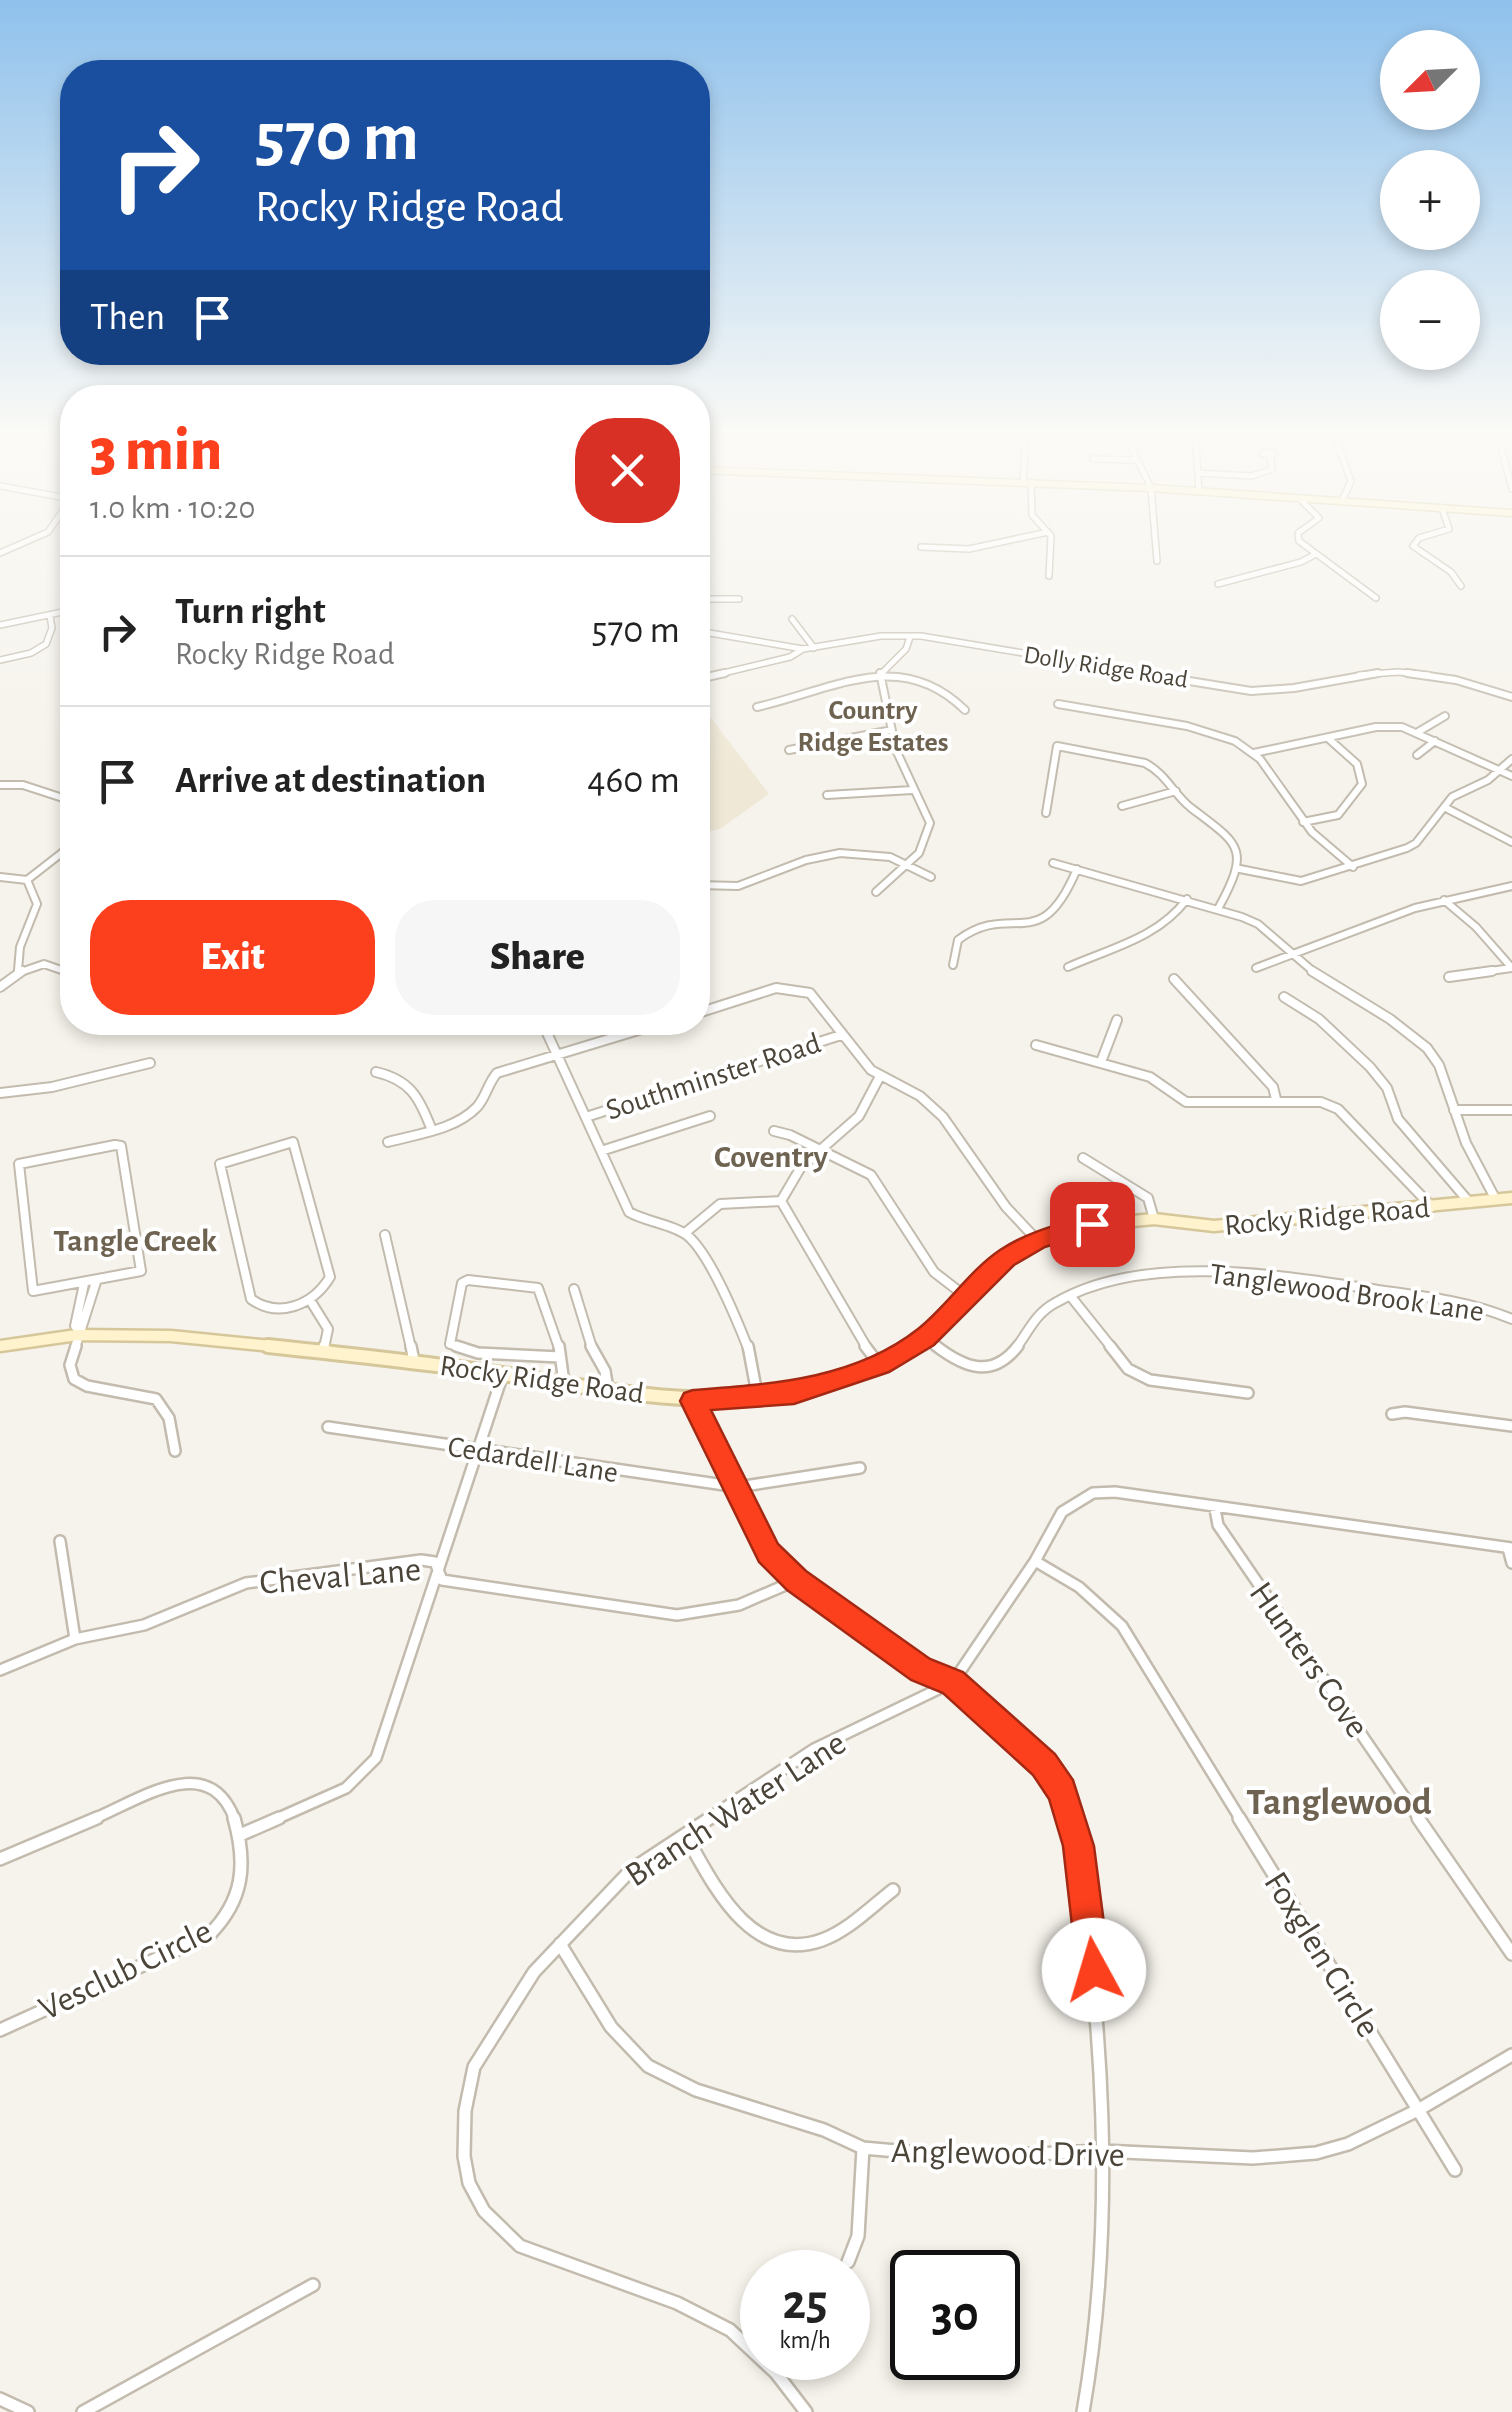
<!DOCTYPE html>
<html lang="en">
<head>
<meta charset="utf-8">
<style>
  :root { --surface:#fff; --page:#f6f6f6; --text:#222; --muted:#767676; --line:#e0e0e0; --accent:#fc3f1d }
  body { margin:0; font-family:"Alegreya Sans",sans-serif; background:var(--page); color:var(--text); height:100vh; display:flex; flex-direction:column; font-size:38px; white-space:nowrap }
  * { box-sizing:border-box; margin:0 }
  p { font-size:32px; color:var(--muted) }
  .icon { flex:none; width:55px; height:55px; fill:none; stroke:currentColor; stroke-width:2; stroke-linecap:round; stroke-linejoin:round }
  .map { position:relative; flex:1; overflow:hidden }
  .panel { position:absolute; left:60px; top:385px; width:650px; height:650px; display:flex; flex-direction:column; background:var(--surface); border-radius:40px; box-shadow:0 5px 15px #0003 }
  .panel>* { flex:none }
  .guide { position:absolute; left:60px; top:60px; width:650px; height:305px; border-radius:40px; box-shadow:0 5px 15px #0003; background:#1a4fa0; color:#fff; overflow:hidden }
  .needle { width:65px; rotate:246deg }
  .buttons { position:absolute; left:1380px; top:30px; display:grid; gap:20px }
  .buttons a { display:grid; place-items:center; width:100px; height:100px; border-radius:50%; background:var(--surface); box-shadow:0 5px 15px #0003; font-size:50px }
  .speed { position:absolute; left:740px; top:2250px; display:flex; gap:20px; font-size:50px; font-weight:700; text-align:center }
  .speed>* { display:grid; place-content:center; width:130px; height:130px; border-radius:50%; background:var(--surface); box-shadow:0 5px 15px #0003; line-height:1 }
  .speed small { font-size:25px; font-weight:400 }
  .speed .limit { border:5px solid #111; border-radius:15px; background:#fff; color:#111 }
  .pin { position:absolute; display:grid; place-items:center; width:85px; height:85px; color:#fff; margin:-42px; border-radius:20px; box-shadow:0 5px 15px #0006 }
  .me { position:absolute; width:110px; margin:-55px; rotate:354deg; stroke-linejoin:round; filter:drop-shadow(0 0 8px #0008) }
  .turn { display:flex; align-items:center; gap:35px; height:210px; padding:0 30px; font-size:45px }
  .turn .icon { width:130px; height:130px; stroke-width:2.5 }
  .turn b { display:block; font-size:70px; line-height:85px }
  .then { display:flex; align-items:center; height:95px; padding:0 30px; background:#0003; gap:20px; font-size:38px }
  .round { display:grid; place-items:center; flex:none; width:105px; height:105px; border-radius:40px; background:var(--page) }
  .summary { display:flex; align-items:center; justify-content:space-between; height:170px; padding:0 30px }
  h1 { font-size:60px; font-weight:800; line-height:75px; color:var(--accent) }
  .action { display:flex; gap:20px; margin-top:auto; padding:20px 30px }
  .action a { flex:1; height:115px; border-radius:40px; background:var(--accent); color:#fff; font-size:40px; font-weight:800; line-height:115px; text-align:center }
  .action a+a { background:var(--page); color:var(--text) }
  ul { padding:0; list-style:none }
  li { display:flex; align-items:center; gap:30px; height:150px; padding:0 30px; border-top:2px solid var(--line) }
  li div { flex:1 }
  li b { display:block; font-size:38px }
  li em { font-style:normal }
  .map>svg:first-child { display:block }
  .education { fill:#efe8d6 }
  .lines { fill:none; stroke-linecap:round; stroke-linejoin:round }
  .street-far4-casing { stroke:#c2bbae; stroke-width:8 }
  .street-far3-casing { stroke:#c2bbae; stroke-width:10 }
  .street-far2-casing { stroke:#c2bbae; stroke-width:12 }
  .street-far1-casing { stroke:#c2bbae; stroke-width:14 }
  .street-casing { stroke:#c2bbae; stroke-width:16 }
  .secondary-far2-casing { stroke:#d6c79b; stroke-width:9 }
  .secondary-far1-casing { stroke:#d6c79b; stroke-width:15 }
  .secondary-casing { stroke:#d6c79b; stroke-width:18 }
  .street-far4 { stroke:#fff; stroke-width:5 }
  .street-far3 { stroke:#fff; stroke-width:6 }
  .street-far2 { stroke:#fff; stroke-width:8 }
  .street-far1 { stroke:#fff; stroke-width:9 }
  .street { stroke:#fff; stroke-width:11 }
  .secondary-far2 { stroke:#fff3cd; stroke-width:6 }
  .secondary-far1 { stroke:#fff3cd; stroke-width:10 }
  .secondary { stroke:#fff3cd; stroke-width:12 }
  .route { fill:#fc3f1d; stroke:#a42913; stroke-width:2.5 }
  .labels { text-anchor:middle; stroke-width:8; stroke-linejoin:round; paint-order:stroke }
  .far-street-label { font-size:25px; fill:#4b4439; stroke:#fff }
  .far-neighbourhood-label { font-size:28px; font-weight:bold; fill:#6e6250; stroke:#fff }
  .street-label { font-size:30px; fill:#4b4439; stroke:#fff }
  .neighbourhood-label { font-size:32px; font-weight:bold; fill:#6e6250; stroke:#fff }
  .near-street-label { font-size:35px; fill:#4b4439; stroke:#fff }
  .near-neighbourhood-label { font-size:38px; font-weight:bold; fill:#6e6250; stroke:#fff }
</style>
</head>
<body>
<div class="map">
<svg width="1512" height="2412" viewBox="0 0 1512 2412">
  <rect width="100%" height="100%" fill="#f6f3ec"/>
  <path class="education" d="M698,701l71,93 -49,35 -22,5z"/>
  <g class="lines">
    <g class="street-far4-casing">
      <path id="street-far4" d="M1126,437l25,51 6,73
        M1335,437l16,44 -9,20
        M1266,451l8,3h-11z
        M1502,451l10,38
        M1093,459l42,1
        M1198,473l54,3 20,-7 -2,-13
        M1023,482l3,-45
        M1031,482l1,33 19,21 -2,40
        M0,486l72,13
        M1199,492l-3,-50 4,-5
        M1299,498l20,20 -21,15 1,8 77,57
        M1442,508l7,21 -30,9 -6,8 38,26 10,14
        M921,547l48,2 79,-17
        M0,553l48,-21 23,-33
        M1218,584l83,-22 15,-8
        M698,599h41
        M792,619l22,29
        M0,625l72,-15
        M698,631l105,18 78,-13h40l234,39
        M0,660l31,-7 15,-9 6,-16 -2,-12
        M715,675l75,-18 13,-8
        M880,675l26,-26 4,-12
        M1359,675l39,-3 31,3"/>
    </g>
    <g class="street-far3-casing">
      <path id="street-far3" d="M1140,673l111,18 43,-3 84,-15
        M1407,673l49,7 56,17
        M698,679l27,-6
        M1058,704l129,22 48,15 25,18 52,73 41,35
        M757,707c76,-17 143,-61 208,3
        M1418,732l27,-16
        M789,750l98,-19
        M1254,753l122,-26h26l110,49
        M1417,755l18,-14
        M0,785h23l49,16
        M827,795l85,-5
        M1122,806l54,-15
        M1446,808l66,34
        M1046,813l11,-67 88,17c21,11 28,30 45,44 48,37 62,40 29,100
        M1303,822l35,-7 24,-31 -5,-20 -28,-25
        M1053,863l189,54 16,7 57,49
        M1240,869l61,12 106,-33 9,-5 36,-46 36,-17 24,-21
        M0,877l27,3
        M27,880l45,-35
        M698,885l40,1 68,-26 34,-7 50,4 41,20
        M876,892l43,-39 11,-30 -34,-73 -16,-77
        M1444,900l32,27 36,41 -37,5
        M953,965l5,-25c55,-41 81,19 119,-71
        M1068,967c43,-19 90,-29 119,-68
        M1256,968l159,-60 97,-22
        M18,970l2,-23 17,-43 -10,-24
        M18,973l26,-9 26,9"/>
    </g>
    <g class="street-far2-casing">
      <path id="street-far2" d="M66,971l6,4
        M1312,971l78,48 37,29 12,17 27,78 30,57
        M1449,977l43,-6
        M1174,979l99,108 3,12
        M0,987l22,-16
        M1284,997l35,22 51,48 17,21 11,31 72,84
        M698,1013l78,-25 34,5 61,77 49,26 23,21 63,90 31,33
        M542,1022l87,190c17,10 44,12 59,24 22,19 49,84 60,112
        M1036,1045l114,32 36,25h135l17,7 94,98
        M1101,1062l16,-42
        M376,1072c34,8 43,25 55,56
        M0,1093l52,-6 98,-24
        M1454,1110h58
        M586,1117l255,-82
        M774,1131l16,4 81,40 63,97 31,24
        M293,1142l37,135c-17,28 -51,42 -79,22l-31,-135z
        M388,1142c29,-8 67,-12 89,-35 9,-10 11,-24 20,-34l168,-51
        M115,1145l6,1 20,125 -108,20 -14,-127z
        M601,1151l109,-35
        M1083,1158l65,40 6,21
        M781,1201l86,147
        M781,1201l20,-34 58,-51 20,-38
        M685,1233l35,-29 61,-3
        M385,1235l26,113
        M574,1289l18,59
        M1072,1298l40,50
        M310,1300l18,29 -4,19
        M79,1330l-4,-4 9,-42
        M925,1337l14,11
        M75,1348l21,-66
        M464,1348l-14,-4 12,-61 6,-3 70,8 21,60
        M1016,1348c13,-17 19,-34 39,-45 88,-52 227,-28 323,-13 46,6 91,11 134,29"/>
    </g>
    <g class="street-far1-casing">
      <path id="street-far1" d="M76,1346l-6,19 4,14 13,7 69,13 13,19 6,33
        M411,1346l3,15
        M456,1346l22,7 82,4
        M559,1346l5,37
        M591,1346l14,25 3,18
        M748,1346l10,53
        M865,1346l14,18
        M936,1346c29,22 56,33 82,0
        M1110,1346l18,23 22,11 98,13
        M323,1352l1,-6
        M693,1401l75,152 29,27 124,89 32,13 91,82 27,56
        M1392,1414l13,-2 107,14
        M328,1427l410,60 122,-19
        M1215,1509l3,16 202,295
        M60,1541l15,98
        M1508,1548l4,15
        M1035,1561l44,26 43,39 119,194
        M0,1670l75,-31 69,-14 102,-42 175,-23 14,2 7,18 235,35 62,-10 58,-25
        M91,1820c49,-20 118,-71 144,0
        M274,1820l72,-32 30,-30 127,-384
        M706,1820l108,-71 139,-67 82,-121 27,-49 31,-19 22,-1 397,56"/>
    </g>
    <g class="street-casing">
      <path id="street" d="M710,1818l-79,52 -97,102 -60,95 -9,44 -1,45 5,27 15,28 36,35 157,57 53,27 46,43 30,39
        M1071,1818c32,194 46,399 12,594
        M1239,1818l216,352
        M1418,1818l94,136
        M240,1835l39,-17
        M686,1836c28,50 66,129 136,104 27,-10 49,-33 71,-50
        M0,1859l97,-41
        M560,1944l51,83 37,39 48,24 128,40 39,18 101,9 138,-6 151,7 63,-5 32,-9 70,-34 94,-55
        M0,2030l209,-95c35,-35 38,-71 25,-117
        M848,2262l10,-26 5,-88
        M0,2399l28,13
        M83,2412l230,-127"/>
    </g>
    <g class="secondary-far2-casing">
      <path id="secondary-far2" d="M698,470l453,18 361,25"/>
    </g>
    <g class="secondary-far1-casing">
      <path id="secondary-far1" d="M0,1346l77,-11 94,1 121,12
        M907,1348l18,-11 80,-78 32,-19 34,-13 83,-8 60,7 298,-28"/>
    </g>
    <g class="secondary-casing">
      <path id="secondary" d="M268,1346c76,8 152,16 227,27 147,21 280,57 416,-27"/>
    </g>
    <use href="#street-far4" class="street-far4"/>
    <use href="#street-far3" class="street-far3"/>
    <use href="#street-far2" class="street-far2"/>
    <use href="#street-far1" class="street-far1"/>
    <use href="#street" class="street"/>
    <use href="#secondary-far2" class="secondary-far2"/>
    <use href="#secondary-far1" class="secondary-far1"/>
    <use href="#secondary" class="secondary"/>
  </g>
  <linearGradient id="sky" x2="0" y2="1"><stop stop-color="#8fc1ec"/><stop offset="0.56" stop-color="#fbfaf6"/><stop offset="1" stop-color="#fbfaf6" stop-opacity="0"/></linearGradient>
  <rect width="1512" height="774" fill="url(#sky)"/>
  <path class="route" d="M1092,1214l8,3 4,7 -4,6 -55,17 -31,18 -80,80 -45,27 -95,32 -83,6 67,134 28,27 124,88 33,13 92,82 18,26 21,66 16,124 -5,11 -11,5 -12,-5 -5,-11 -14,-124 -14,-47 -16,-24 -90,-82 -32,-13 -124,-90 -28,-28 -79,-161 4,-8 9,-3c77,-6 160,-10 225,-61 29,-23 51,-58 82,-79 29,-19 60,-26 92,-36z"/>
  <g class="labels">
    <g class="far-street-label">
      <text transform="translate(1106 666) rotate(9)" y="9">Dolly Ridge Road</text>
    </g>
    <g class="far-neighbourhood-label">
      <text x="873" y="719">Country<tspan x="873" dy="32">Ridge Estates</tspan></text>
    </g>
    <g class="street-label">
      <text transform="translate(713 1076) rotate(-18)" y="10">Southminster Road</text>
      <text transform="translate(1327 1216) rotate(-5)" y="10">Rocky Ridge Road</text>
      <text transform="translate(1347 1292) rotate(8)" y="10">Tanglewood Brook Lane</text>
      <text transform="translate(542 1379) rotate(8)" y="10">Rocky Ridge Road</text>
      <text transform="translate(533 1459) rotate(9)" y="10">Cedardell Lane</text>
    </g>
    <g class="neighbourhood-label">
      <text x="771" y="1167">Coventry</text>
      <text x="135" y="1251">Tangle Creek</text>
    </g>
    <g class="near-street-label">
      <text transform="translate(340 1575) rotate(-5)" y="12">Cheval Lane</text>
      <text transform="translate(1310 1659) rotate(55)" y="12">Hunters Cove</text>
      <text transform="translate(735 1808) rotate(-33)" y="12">Branch Water Lane</text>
      <text transform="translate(1323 1954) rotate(58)" y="12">Foxglen Circle</text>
      <text transform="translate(125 1969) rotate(-26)" y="12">Vesclub Circle</text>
      <text transform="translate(1008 2152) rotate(1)" y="12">Anglewood Drive</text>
    </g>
    <g class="near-neighbourhood-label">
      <text x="1339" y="1814">Tanglewood</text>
    </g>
  </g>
</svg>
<div class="buttons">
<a><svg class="needle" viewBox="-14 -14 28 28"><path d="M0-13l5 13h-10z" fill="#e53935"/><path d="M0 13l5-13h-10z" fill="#767676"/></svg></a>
<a>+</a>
<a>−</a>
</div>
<div class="speed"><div>25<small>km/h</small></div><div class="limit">30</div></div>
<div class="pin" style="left:1092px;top:1224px;background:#d93025"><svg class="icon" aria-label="arrive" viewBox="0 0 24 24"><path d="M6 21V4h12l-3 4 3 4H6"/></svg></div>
<svg class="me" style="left:1094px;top:1970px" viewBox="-20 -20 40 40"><circle r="19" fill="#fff"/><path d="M0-13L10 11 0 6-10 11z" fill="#fc3f1d"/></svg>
<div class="guide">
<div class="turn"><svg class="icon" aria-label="right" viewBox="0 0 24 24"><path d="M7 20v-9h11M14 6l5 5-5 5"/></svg><div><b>570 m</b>Rocky Ridge Road</div></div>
<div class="then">Then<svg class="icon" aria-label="arrive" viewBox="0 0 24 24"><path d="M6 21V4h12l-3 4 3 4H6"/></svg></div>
</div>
<section class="panel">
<div class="summary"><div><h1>3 min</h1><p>1.0 km · 10:20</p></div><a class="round" style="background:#d93025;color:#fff"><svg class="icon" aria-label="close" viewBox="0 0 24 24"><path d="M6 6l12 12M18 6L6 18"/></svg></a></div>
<ul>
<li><svg class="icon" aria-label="right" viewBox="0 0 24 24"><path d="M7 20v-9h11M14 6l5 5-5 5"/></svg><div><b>Turn right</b><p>Rocky Ridge Road</p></div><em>570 m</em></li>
<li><svg class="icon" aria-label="arrive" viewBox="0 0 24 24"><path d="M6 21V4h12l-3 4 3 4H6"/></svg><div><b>Arrive at destination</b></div><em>460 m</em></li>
</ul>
<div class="action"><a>Exit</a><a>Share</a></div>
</section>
</div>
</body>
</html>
